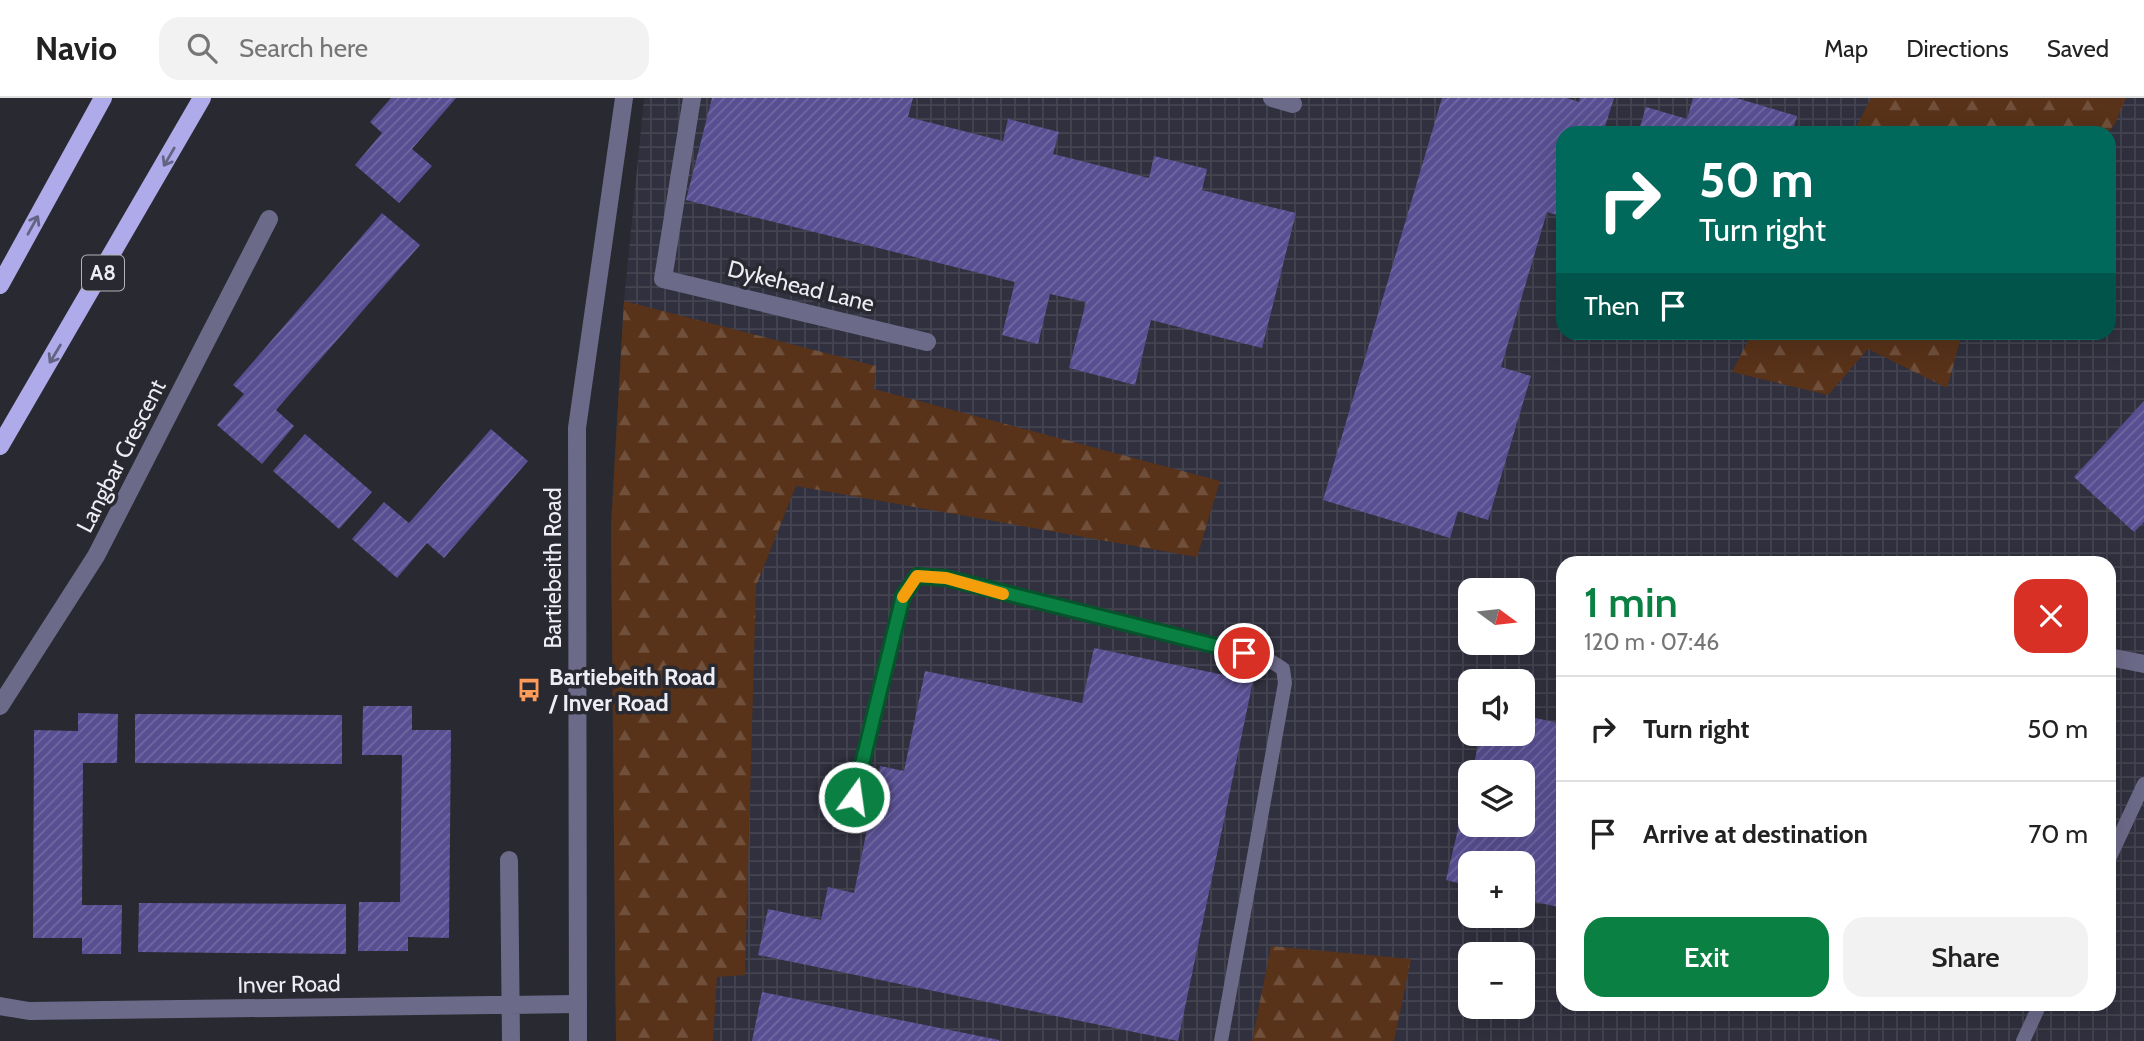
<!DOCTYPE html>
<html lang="en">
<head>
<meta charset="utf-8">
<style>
  :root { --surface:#fff; --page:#f2f2f2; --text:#222; --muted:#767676; --line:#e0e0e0; --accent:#0b8043 }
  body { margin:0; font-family:Cabin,sans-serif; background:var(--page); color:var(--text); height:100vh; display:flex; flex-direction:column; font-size:26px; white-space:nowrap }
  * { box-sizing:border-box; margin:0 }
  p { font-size:23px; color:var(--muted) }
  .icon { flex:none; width:38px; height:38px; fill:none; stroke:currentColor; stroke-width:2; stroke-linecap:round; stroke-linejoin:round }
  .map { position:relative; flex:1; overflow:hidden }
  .sheet { position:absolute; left:1556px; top:458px; width:560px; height:455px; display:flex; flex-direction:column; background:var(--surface); border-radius:21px; box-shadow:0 7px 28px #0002 }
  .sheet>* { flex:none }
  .top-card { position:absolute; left:1556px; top:28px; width:560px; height:214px; border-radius:21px; box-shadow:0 7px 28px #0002; background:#00695c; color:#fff; overflow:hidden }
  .needle { width:46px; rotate:105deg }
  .buttons { position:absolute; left:1458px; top:480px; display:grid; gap:14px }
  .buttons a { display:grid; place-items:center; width:77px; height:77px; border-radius:14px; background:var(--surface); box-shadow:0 7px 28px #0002; font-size:35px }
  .pin { position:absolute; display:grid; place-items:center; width:60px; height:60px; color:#fff; margin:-30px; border:4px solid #fff; border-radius:50%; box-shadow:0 2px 7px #0007 }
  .me { position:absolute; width:77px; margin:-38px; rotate:14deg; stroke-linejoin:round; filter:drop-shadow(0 0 5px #0008) }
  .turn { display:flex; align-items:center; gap:24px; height:147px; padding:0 28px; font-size:32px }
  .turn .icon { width:91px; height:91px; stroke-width:2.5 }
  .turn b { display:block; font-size:49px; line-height:60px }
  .then { display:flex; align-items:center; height:66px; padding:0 28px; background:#0003; gap:14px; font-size:26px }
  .round { display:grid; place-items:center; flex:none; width:74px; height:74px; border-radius:21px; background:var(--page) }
  .summary { display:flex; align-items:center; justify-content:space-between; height:119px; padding:0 28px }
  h1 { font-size:42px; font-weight:600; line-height:52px; color:var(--accent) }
  .action { display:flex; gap:14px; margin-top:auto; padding:14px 28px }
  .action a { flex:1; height:80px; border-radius:21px; background:var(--accent); color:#fff; font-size:28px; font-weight:600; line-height:80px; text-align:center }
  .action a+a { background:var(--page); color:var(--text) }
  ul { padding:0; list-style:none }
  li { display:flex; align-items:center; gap:21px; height:105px; padding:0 28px; border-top:2px solid var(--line) }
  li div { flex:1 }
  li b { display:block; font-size:26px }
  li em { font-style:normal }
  header { display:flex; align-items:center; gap:42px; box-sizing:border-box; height:98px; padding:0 35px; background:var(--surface); border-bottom:2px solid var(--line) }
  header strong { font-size:33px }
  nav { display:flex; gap:38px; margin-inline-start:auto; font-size:24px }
  .search { width:490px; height:63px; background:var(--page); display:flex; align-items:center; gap:18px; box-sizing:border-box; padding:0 24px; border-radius:21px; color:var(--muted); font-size:26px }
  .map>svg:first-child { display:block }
  .industrial { fill:url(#industrial-grid); fill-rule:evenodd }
  .forest { fill:url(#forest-firs) }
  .building { fill:url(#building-hatch) }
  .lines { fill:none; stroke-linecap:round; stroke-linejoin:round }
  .service { stroke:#6c6a89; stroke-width:14 }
  .minor { stroke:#6c6a89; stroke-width:18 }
  .tertiary { stroke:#6c6a89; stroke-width:18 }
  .primary { stroke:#afaae9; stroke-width:18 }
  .oneway { stroke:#656384 }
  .route-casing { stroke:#07532c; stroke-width:18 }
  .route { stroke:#0b8043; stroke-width:12 }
  .slow { stroke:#f59e0b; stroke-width:12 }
  .labels { text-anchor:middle; stroke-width:7; stroke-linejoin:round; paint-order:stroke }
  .shield { fill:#292931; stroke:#b2b2b9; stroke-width:2 }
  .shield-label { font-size:21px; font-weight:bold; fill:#ededf3 }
  .street-label { font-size:23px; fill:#ededf3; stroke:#292931 }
  .poi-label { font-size:23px; font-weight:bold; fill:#ededf3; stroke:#292931; text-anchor:start }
</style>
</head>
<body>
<header>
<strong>Navio</strong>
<div class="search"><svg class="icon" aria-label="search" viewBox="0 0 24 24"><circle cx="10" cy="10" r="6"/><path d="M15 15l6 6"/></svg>Search here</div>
<nav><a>Map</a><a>Directions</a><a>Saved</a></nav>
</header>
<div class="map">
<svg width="2144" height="943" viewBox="0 0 2144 943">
  <defs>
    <pattern id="industrial-grid" width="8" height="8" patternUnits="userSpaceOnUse" patternTransform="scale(1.75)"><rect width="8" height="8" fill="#30303e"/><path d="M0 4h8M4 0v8" fill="none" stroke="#444451"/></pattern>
    <pattern id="forest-firs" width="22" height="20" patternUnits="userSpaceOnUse" patternTransform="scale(1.75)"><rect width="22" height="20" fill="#583219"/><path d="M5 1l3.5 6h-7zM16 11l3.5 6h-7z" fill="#70503b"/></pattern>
    <pattern id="building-hatch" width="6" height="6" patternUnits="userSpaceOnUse" patternTransform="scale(1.75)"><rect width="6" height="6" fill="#584f92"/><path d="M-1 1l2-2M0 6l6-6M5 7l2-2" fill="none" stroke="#7069a2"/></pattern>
  </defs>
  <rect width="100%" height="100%" fill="#292931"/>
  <path class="industrial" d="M644,0h1500v943h-1528l-5,-515 13,-225zM1563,35h546v199h-546zM1563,466h546v440h-546zM1470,492h52v52h-52zM1470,583h52v52h-52zM1470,674h52v52h-52zM1470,765h52v52h-52zM1470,856h52v52h-52z"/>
  <path class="forest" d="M1871,0h255l-11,26 -8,9h-254z
    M624,203l252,65 -2,23 346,92 -23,76 -401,-71 -40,100 -11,389 -28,2 -4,64h-97l-5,-515z
    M1752,235v-1l210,1 -15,55 -79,-39 -40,46 -96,-23z
    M1271,848l140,13 -17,82h-142z"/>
  <path class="building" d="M391,0h65l-44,51 20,17 -33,37 -44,-38 27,-32 -12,-11z
    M712,0h201l-5,19 95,24 5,-22 51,13 -6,22 96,24 5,-22 53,13 -5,21 94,23 -34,135 -111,-28 -16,65 -66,-17 17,-66 -36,-8 -12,50 -36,-9 13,-53 -329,-82z
    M1442,0h125l12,4 1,-4h34l-11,35h-40v84l-16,-5 -46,155 30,9 -43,144 -30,-9 -8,27 -127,-38z
    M1693,0h43l61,18 -5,17h-154l8,-26 41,12z
    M382,115l38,32 -144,165 18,16 -32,38 -45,-39 27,-31 -11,-9z
    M2144,303v121l-10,10 -60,-55z
    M491,331l37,32 -84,97 -17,-15 -30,35 -45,-39 32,-37 25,21z
    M305,336l67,58 -33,37 -66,-58z
    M1094,550l159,33 -75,360 -420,-86 10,-46 53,11 7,-33 26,6 26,-127 24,5 21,-100 157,32z
    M363,608h49v24h39l-2,208 -41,-1v14h-50l1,-49h41l2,-147h-40z
    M78,615l40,1 -1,49h-34l-1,142h40l-1,49h-39v-16h-49l1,-208 44,1z
    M135,616l207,1v49l-207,-1z
    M1522,617l41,9v184l-41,-9v-36h-52v23l-24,-6 23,-97 1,41h52v-52h-50l9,-39h41z
    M139,805l207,1v50l-208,-2z
    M762,894l237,48v1h-247z"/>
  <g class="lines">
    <path class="service" d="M854,699l49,-201 14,-20 29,2 323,82 14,9 2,14 -64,358
      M2109,761l35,-75
      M2023,943l17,-37"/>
    <path class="minor" d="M692,0l-29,181 264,63
      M1272,0l21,6
      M2109,559l35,7
      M0,608l96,-150 173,-337
      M509,762l2,181
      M0,908l29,5 549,-7"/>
    <path class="tertiary" d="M578,943l-1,-613 47,-330"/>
    <path class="primary" d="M0,187l103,-187
      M0,348l202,-348"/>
  </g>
  <defs><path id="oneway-shaft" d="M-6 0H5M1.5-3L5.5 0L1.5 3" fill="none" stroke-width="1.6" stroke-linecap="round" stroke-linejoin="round" transform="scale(1.75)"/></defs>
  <g class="oneway">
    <use href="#oneway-shaft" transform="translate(169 59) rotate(120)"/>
    <use href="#oneway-shaft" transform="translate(33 127) rotate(-61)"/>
    <use href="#oneway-shaft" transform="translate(55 256) rotate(121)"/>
  </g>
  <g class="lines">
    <g class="route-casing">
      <path id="route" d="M854,699l49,-201 14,-20 29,2 298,75"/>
    </g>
    <use href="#route" class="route"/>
    <path class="slow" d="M903,499l14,-21 29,2 57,16"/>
  </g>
  <defs>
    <g id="bus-bare" transform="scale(1.89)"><path d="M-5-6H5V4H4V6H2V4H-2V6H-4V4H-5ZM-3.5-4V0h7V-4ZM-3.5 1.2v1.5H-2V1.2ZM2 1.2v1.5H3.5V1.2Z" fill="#fe9b59" stroke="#292931" stroke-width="2.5" paint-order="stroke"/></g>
  </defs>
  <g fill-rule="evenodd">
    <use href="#bus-bare" x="529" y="592"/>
  </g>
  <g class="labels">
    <rect class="shield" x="82" y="157.5" width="42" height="35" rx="5"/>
    <g class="shield-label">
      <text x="103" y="182">A8</text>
    </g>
    <g class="street-label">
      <text transform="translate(801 188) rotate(14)" y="8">Dykehead Lane</text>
      <text transform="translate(121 358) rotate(-63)" y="8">Langbar Crescent</text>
      <text transform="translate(553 470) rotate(-90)" y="8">Bartiebeith Road</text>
      <text transform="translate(289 886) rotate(-1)" y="8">Inver Road</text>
    </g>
    <g class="poi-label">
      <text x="549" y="587">Bartiebeith Road<tspan x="549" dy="26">/ Inver Road</tspan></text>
    </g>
  </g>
</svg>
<div class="buttons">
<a><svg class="needle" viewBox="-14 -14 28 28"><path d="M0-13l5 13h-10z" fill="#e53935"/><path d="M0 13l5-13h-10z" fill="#767676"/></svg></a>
<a><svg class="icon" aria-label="sound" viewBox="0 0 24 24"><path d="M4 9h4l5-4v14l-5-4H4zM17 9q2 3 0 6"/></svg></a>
<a><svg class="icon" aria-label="layers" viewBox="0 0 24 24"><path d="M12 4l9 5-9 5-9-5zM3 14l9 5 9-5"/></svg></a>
<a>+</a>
<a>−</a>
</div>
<div class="pin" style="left:1244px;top:555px;background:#d93025"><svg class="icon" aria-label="arrive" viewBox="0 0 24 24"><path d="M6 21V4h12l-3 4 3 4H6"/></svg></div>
<svg class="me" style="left:854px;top:699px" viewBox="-20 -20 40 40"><circle r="17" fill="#0b8043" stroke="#fff" stroke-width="3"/><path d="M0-11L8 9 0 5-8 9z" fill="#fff"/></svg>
<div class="top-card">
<div class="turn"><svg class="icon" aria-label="right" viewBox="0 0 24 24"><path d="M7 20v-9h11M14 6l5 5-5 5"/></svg><div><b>50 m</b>Turn right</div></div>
<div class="then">Then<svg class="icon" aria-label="arrive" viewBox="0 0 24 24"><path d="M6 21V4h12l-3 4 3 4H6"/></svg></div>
</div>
<section class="sheet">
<div class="summary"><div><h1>1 min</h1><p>120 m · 07:46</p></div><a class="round" style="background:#d93025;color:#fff"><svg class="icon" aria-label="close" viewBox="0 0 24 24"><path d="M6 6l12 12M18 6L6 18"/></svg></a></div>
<ul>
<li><svg class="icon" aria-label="right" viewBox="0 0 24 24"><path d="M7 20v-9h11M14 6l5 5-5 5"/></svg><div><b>Turn right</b></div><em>50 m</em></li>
<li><svg class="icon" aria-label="arrive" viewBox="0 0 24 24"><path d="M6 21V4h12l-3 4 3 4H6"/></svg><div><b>Arrive at destination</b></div><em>70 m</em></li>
</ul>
<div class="action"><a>Exit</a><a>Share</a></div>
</section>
</div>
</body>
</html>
